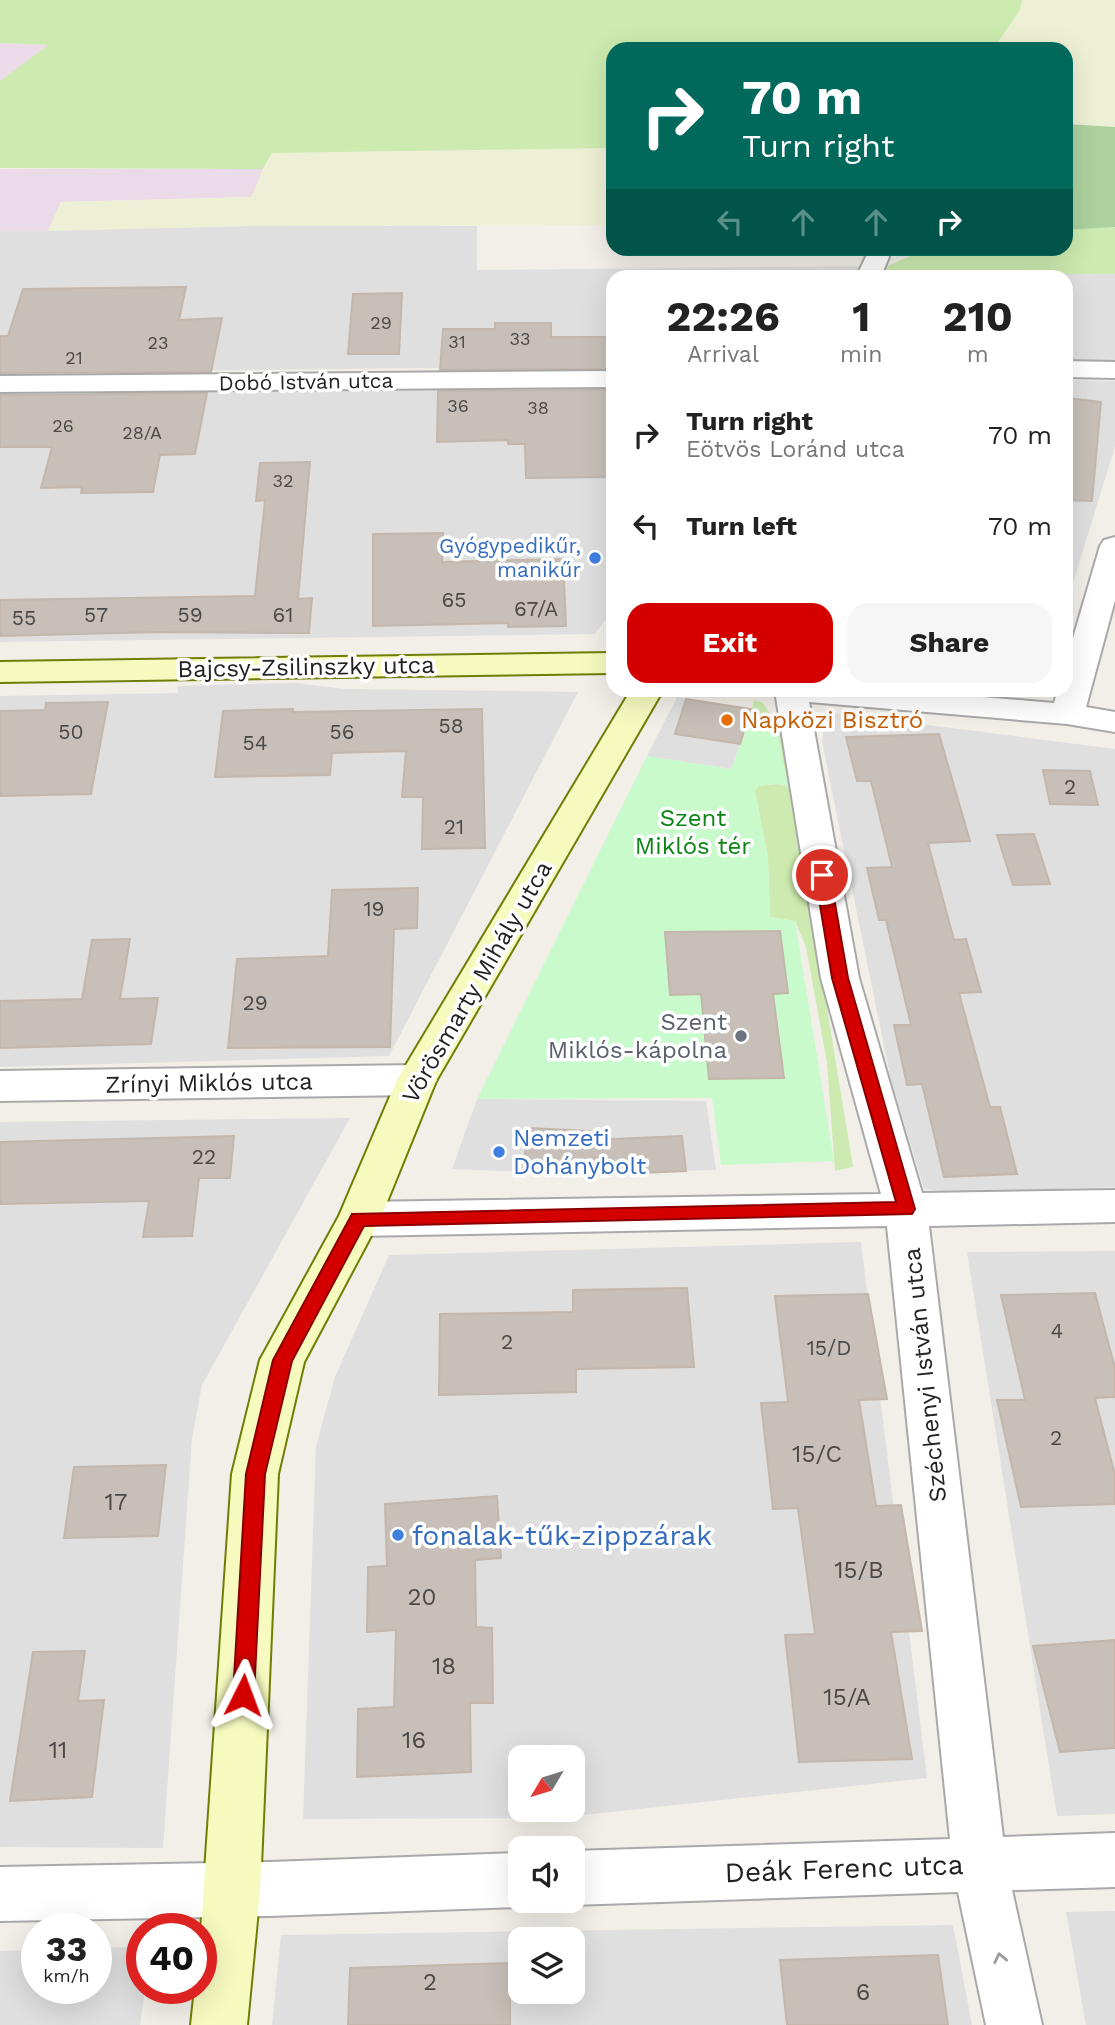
<!DOCTYPE html>
<html lang="en">
<head>
<meta charset="utf-8">
<style>
  :root { --surface:#fff; --page:#f6f6f6; --text:#222; --muted:#767676; --accent:#d40000 }
  body { margin:0; font-family:"Work Sans",sans-serif; background:var(--page); color:var(--text); height:100vh; display:flex; flex-direction:column; font-size:26px; white-space:nowrap }
  * { box-sizing:border-box; margin:0 }
  p { font-size:23px; color:var(--muted) }
  .icon { flex:none; width:38px; height:38px; fill:none; stroke:currentColor; stroke-width:2; stroke-linecap:round; stroke-linejoin:round }
  .map { position:relative; flex:1; overflow:hidden }
  .sheet { position:absolute; left:606px; top:270px; width:467px; height:427px; display:flex; flex-direction:column; background:var(--surface); border-radius:21px; box-shadow:0 7px 28px #0002 }
  .sheet>* { flex:none }
  .hud { position:absolute; left:606px; top:42px; width:467px; height:214px; border-radius:21px; box-shadow:0 7px 28px #0002; background:#00695c; color:#fff; overflow:hidden }
  .needle { width:46px; rotate:232deg }
  .fabs { position:absolute; left:508px; top:1745px; display:grid; gap:14px }
  .fabs a { display:grid; place-items:center; width:77px; height:77px; border-radius:14px; background:var(--surface); box-shadow:0 7px 28px #0002; font-size:35px }
  .speed { position:absolute; left:21px; top:1913px; display:flex; gap:14px; font-size:35px; font-weight:700; text-align:center }
  .speed>* { display:grid; place-content:center; width:91px; height:91px; border-radius:50%; background:var(--surface); box-shadow:0 7px 28px #0002; line-height:1 }
  .speed small { font-size:18px; font-weight:400 }
  .speed .limit { border:10px solid #d22; background:#fff; color:#111 }
  .pin { position:absolute; display:grid; place-items:center; width:60px; height:60px; color:#fff; margin:-30px; border:4px solid #fff; border-radius:50%; box-shadow:0 2px 7px #0007 }
  .me { position:absolute; width:77px; margin:-38px; rotate:3deg; stroke-linejoin:round; filter:drop-shadow(0 0 5px #0008) }
  .turn { display:flex; align-items:center; gap:24px; height:147px; padding:0 21px; font-size:32px }
  .turn .icon { width:91px; height:91px; stroke-width:2.5 }
  .turn b { display:block; font-size:49px; line-height:60px }
  .lanes { display:flex; align-items:center; height:66px; padding:0 21px; background:#0003; justify-content:center; gap:35px; direction:ltr }
  .lanes .off { opacity:.35 }
  .eta { display:flex; justify-content:space-evenly; align-items:center; height:119px; text-align:center }
  .eta b { font-size:42px; font-weight:700; line-height:49px }
  .button { display:flex; gap:14px; margin-top:auto; padding:14px 21px }
  .button a { flex:1; height:80px; border-radius:21px; background:var(--accent); color:#fff; font-size:28px; font-weight:700; line-height:80px; text-align:center }
  .button a+a { background:var(--page); color:var(--text) }
  ul { padding:0; list-style:none }
  li { display:flex; align-items:center; gap:21px; height:91px; padding:0 21px }
  li div { flex:1 }
  li b { display:block; font-size:26px }
  li em { font-style:normal }
  .map>svg:first-child { display:block }
  .residential { fill:#e0dfdf; fill-rule:evenodd }
  .industrial { fill:#ebdbe8 }
  .farmland { fill:#eef0d5 }
  .grass { fill:#cdebb0 }
  .forest { fill:#add19e }
  .park { fill:#c8facc }
  .building { fill:#c7bfb8; stroke:#c4b6ab; stroke-width:2 }
  .lines { fill:none; stroke-linecap:round; stroke-linejoin:round }
  .street-casing { stroke:#a9a9a9; stroke-width:4 }
  .secondary-casing { stroke:#707d05; stroke-width:4 }
  .street { fill:#fff; fill-rule:evenodd }
  .secondary { fill:#f7fabf; fill-rule:evenodd }
  .oneway { stroke:#9c9c9c }
  .route { fill:#d40000; stroke:#8a0000; stroke-width:2 }
  .shop-dot { fill:#3f7fe0; stroke:#fff; stroke-width:2.5 }
  .food-dot { fill:#e8710a; stroke:#fff; stroke-width:2.5 }
  .worship-dot { fill:#6b7280; stroke:#fff; stroke-width:2.5 }
  .labels { text-anchor:middle; stroke-width:7; stroke-linejoin:round; paint-order:stroke }
  .far-number-label { font-size:18px; fill:#4b4948 }
  .far-street-label { font-size:21px; fill:#222; stroke:#fff }
  .far-shop-label { font-size:21px; fill:#366cbe; stroke:#fff; text-anchor:end }
  .number-label { font-size:21px; fill:#4b4948 }
  .street-label { font-size:24px; fill:#222; stroke:#fff }
  .food-label { font-size:24px; fill:#c56008; stroke:#fff; text-anchor:start }
  .park-label { font-size:24px; fill:#0c8416; stroke:#fff }
  .worship-label { font-size:24px; fill:#5b616d; stroke:#fff; text-anchor:end }
  .shop-label { font-size:24px; fill:#366cbe; stroke:#fff; text-anchor:start }
  .near-number-label { font-size:24px; fill:#4b4948 }
  .near-shop-label { font-size:28px; fill:#366cbe; stroke:#fff; text-anchor:start }
  .near-street-label { font-size:28px; fill:#222; stroke:#fff }
</style>
</head>
<body>
<div class="map">
<svg width="1115" height="2025" viewBox="0 0 1115 2025">
  <rect width="100%" height="100%" fill="#f2efe9"/>
  <path class="residential" d="M251,226h226v44l383,-4 -5,10h-243v93l-192,-1 -420,5v-142z
    M891,274h224v86h-49v-84h-176z
    M1066,380l49,1v65l-49,160z
    M612,386v224l-17,24 -595,8v-247z
    M296,683l49,6 233,3 -189,364 -389,11v-371l178,-3v-7z
    M677,697l74,12 -2,13 -18,47 -84,-13z
    M826,712l289,37v438l-156,6 -35,-4 -33,-109 -69,-338z
    M477,1099l229,2 10,69 -129,4 -135,-5z
    M350,1118l-148,267 -10,53 -29,410 -163,-1v-725z
    M861,1242l66,536 -372,40 -252,1 13,-373 19,-69 54,-122zM520,1757h52v53h-52z
    M1115,1251v563l-58,2 -90,-564z
    M1115,1911v114h-29l-20,-113z
    M953,1925l19,100h-700l9,-90zM520,1939h52v53h-52z
    M142,1947v41h3l-5,37h-140v-74l37,-1v38h59v-40z"/>
  <path class="industrial" d="M0,43l49,2 -49,36z
    M0,169h263l-11,28 -191,5 -13,29h-48z"/>
  <path class="farmland" d="M1022,0h93v127l-49,-3v-75h-73l27,-39z
    M612,148v77l-361,1 -203,5 13,-29 190,-5 21,-44z"/>
  <path class="grass" d="M0,0h1022l-2,10 -27,39h-381v99l-340,5 -9,16 -263,-1v-87l48,-36 -48,-2z
    M1115,227v47h-224l-16,-3 40,-17 -2,-5 153,-1v-18z
    M754,700l9,3 17,26 4,25 9,10 18,146 42,257 -18,4 -8,-108 -21,-116 -11,-26 -25,-4 -2,-59 -13,-67 3,-5 19,-2 11,2 -11,-55 -28,-9z"/>
  <path class="forest" d="M1066,124l49,3v100l-49,3z"/>
  <path class="park" d="M749,722l28,9 11,55 -11,-2 -19,2 -3,5 13,67 2,59 25,4 39,240 -113,4 -9,-67 -235,1 170,-343 84,13z"/>
  <path class="building" d="M186,287l-7,33 43,-2 -11,54 -211,1v-37h8l15,-47z
    M402,293l-3,61h-51l5,-60z
    M495,323h56v14h61v32l-172,1 3,-41h52z
    M612,390v87l-86,1 -1,-34h-17v-4l-71,2 1,-51z
    M207,393l-12,61 -35,1 -7,37 -72,1 1,-6 -41,1 11,-41h-52v-52z
    M1066,398l35,4 -9,99 -26,-1z
    M310,462l-12,137 14,-1 -3,35 -151,-1 -158,4v-36l255,-4 10,-96 -9,1 4,-38z
    M443,533l-1,29 121,-3 3,67 -58,1v-4l-135,3v-92z
    M686,699l65,10 -11,35 -65,-10z
    M108,702l-17,92 -91,2v-85l45,-1 1,-7z
    M293,709v3l189,-3 3,139 -63,1 1,-52h-21l4,-46 -74,2 -2,22 -115,2 8,-66z
    M939,734l31,107 -42,2 26,97 12,-1 15,53 -22,1 31,114h10l17,67 -73,3 -22,-93 -15,1 -13,-60h17l-25,-105h-7l-12,-52 25,-1 -21,-86h-14l-11,-44z
    M1043,770l47,1 8,34 -48,-1z
    M1034,834l16,50 -37,1 -16,-50z
    M418,888l-1,40 -23,1 -4,118 -162,1 9,-89 91,-3 4,-66z
    M780,931l8,62 -15,1 11,84 -75,1 -8,-85 -31,1 -5,-63z
    M130,939l-10,60 38,-1 -7,46 -151,4v-47l82,-2 10,-59z
    M528,1128l62,3v9l92,-4 4,35 -91,4 -72,-3z
    M234,1136l-4,42h-31l-7,58 -49,1 6,-36 -149,3v-62z
    M687,1288l7,79 -118,2v23l-137,3 1,-81 133,-2v-22z
    M1095,1293l20,75v29l-20,1 20,77v29l-94,3 -24,-107h28l-24,-105z
    M868,1294l19,105 -28,1 17,106 25,-1 21,126 -31,1 21,127 -113,3 -14,-127 30,-1 -17,-126 -25,1 -12,-106 27,-1 -13,-106z
    M166,1465l-8,71 -94,2 10,-71z
    M497,1496l4,62 -26,2 1,67 16,1 1,75h-23l1,69 -114,5 1,-68 36,-2 2,-77 -29,2 1,-65 19,-1 -2,-62z
    M1115,1640v108l-55,4 -27,-106z
    M85,1651l-7,50 26,-1 -12,97 -82,4 23,-149z
    M938,1955l10,70h-161l-7,-65z
    M510,1963v62h-162l2,-57z"/>
  <g class="lines">
    <g class="street-casing">
      <path id="street" d="M877,250l9,2 3,5 -8,19h-24l11,-24z
        M1066,361l49,1v16l-49,-1z
        M612,371v16l-612,5v-16z
        M1115,537v63l-29,107 29,5v20l-48,-8 -258,-22 50,276 63,215 193,-3v32l-186,4 74,611 112,-4v54l-103,3 30,135h-56l-28,-133 -386,13 -11,-5h11v-49l378,-12 -63,-613 -528,10 -15,-5 -6,-12 6,-12 15,-5 522,-8 -60,-216 -45,-281 -6,-7h128l156,13 4,-13h8v-28l34,-116 4,-6z
        M417,1065l14,5 6,10 -6,10 -14,5 -417,6v-30z
        M520,1853v47h16l-16,7 -250,9 -270,5v-54l270,-5z"/>
    </g>
    <g class="secondary-casing">
      <path id="secondary" d="M612,653v20l-612,9v-20z
        M631,690h32l-227,391 -56,138 -76,143 -26,112 -18,415 -13,136h-56l4,-37h6v-58l31,-456 28,-114 79,-144 58,-136z"/>
    </g>
    <use href="#street" class="street"/>
    <use href="#secondary" class="secondary"/>
  </g>
  <defs><path id="oneway-chevron" d="M-2-3.5L2.5 0L-2 3.5" fill="none" stroke-width="1.6" stroke-linecap="round" stroke-linejoin="round" transform="scale(1.75)"/></defs>
  <use class="oneway" href="#oneway-chevron" transform="translate(1000 1958) rotate(-102)"/>
  <path class="route" d="M822,870l8,5 18,103 67,231 -3,5 -548,12 -72,135 -27,113 -11,221 -3,7 -8,3 -7,-3 -3,-7 13,-221 27,-114 79,-146 544,-12 -64,-224 -17,-103z"/>
  <g class="shop-dot">
    <circle cx="595" cy="558" r="7"/>
    <circle cx="499" cy="1152" r="7"/>
    <circle cx="398" cy="1535" r="7"/>
  </g>
  <circle class="food-dot" cx="727" cy="720" r="7"/>
  <circle class="worship-dot" cx="741" cy="1036" r="7"/>
  <g class="labels">
    <g class="far-number-label">
      <text x="381" y="329">29</text>
      <text x="520" y="345">33</text>
      <text x="457" y="348">31</text>
      <text x="158" y="349">23</text>
      <text x="74" y="364">21</text>
      <text x="458" y="412">36</text>
      <text x="538" y="414">38</text>
      <text x="63" y="432">26</text>
      <text x="142" y="439">28/A</text>
      <text x="283" y="487">32</text>
    </g>
    <g class="far-street-label">
      <text transform="translate(306 382) rotate(-1)" y="7">Dobó István utca</text>
    </g>
    <g class="far-shop-label">
      <text x="581" y="553">Gyógypedikűr,<tspan x="581" dy="24">manikűr</tspan></text>
    </g>
    <g class="number-label">
      <text x="454" y="607">65</text>
      <text x="536" y="616">67/A</text>
      <text x="96" y="622">57</text>
      <text x="190" y="622">59</text>
      <text x="283" y="622">61</text>
      <text x="24" y="625">55</text>
      <text x="451" y="733">58</text>
      <text x="71" y="739">50</text>
      <text x="342" y="739">56</text>
      <text x="255" y="750">54</text>
      <text x="1070" y="794">2</text>
      <text x="454" y="834">21</text>
      <text x="374" y="916">19</text>
      <text x="255" y="1010">29</text>
      <text x="204" y="1164">22</text>
      <text x="1057" y="1338">4</text>
      <text x="507" y="1349">2</text>
      <text x="829" y="1355">15/D</text>
      <text x="1056" y="1445">2</text>
    </g>
    <g class="street-label">
      <text transform="translate(306 667) rotate(-1)" y="8">Bajcsy-Zsilinszky utca</text>
      <text transform="translate(477 982) rotate(-60)" y="8">Vörösmarty Mihály utca</text>
      <text transform="translate(209 1083) rotate(-1)" y="8">Zrínyi Miklós utca</text>
      <text transform="translate(925 1375) rotate(-96)" y="8">Széchenyi István utca</text>
    </g>
    <g class="food-label">
      <text x="741" y="728">Napközi Bisztró</text>
    </g>
    <g class="park-label">
      <text x="693" y="826">Szent<tspan x="693" dy="28">Miklós tér</tspan></text>
    </g>
    <g class="worship-label">
      <text x="727" y="1030">Szent<tspan x="727" dy="28">Miklós-kápolna</tspan></text>
    </g>
    <g class="shop-label">
      <text x="513" y="1146">Nemzeti<tspan x="513" dy="28">Dohánybolt</tspan></text>
    </g>
    <g class="near-number-label">
      <text x="817" y="1462">15/C</text>
      <text x="116" y="1510">17</text>
      <text x="859" y="1578">15/B</text>
      <text x="422" y="1605">20</text>
      <text x="444" y="1674">18</text>
      <text x="847" y="1705">15/A</text>
      <text x="414" y="1748">16</text>
      <text x="58" y="1758">11</text>
      <text x="430" y="1990">2</text>
      <text x="863" y="2000">6</text>
    </g>
    <g class="near-shop-label">
      <text x="412" y="1545">fonalak-tűk-zippzárak</text>
    </g>
    <g class="near-street-label">
      <text transform="translate(844 1868) rotate(-2)" y="10">Deák Ferenc utca</text>
    </g>
  </g>
</svg>
<div class="fabs">
<a><svg class="needle" viewBox="-14 -14 28 28"><path d="M0-13l5 13h-10z" fill="#e53935"/><path d="M0 13l5-13h-10z" fill="#767676"/></svg></a>
<a><svg class="icon" aria-label="sound" viewBox="0 0 24 24"><path d="M4 9h4l5-4v14l-5-4H4zM17 9q2 3 0 6"/></svg></a>
<a><svg class="icon" aria-label="layers" viewBox="0 0 24 24"><path d="M12 4l9 5-9 5-9-5zM3 14l9 5 9-5"/></svg></a>
</div>
<div class="speed"><div>33<small>km/h</small></div><div class="limit">40</div></div>
<div class="pin" style="left:822px;top:875px;background:#d93025"><svg class="icon" aria-label="arrive" viewBox="0 0 24 24"><path d="M6 21V4h12l-3 4 3 4H6"/></svg></div>
<svg class="me" style="left:243px;top:1695px" viewBox="-20 -20 40 40"><path d="M0-17L14 15 0 8-14 15z" fill="#d40000" stroke="#fff" stroke-width="4"/></svg>
<div class="hud">
<div class="turn"><svg class="icon" aria-label="right" viewBox="0 0 24 24"><path d="M7 20v-9h11M14 6l5 5-5 5"/></svg><div><b>70 m</b>Turn right</div></div>
<div class="lanes"><svg class="icon off" aria-label="left" viewBox="0 0 24 24"><path d="M17 20v-9H6M10 6l-5 5 5 5"/></svg><svg class="icon off" aria-label="ahead" viewBox="0 0 24 24"><path d="M12 20V5M6 11l6-6 6 6"/></svg><svg class="icon off" aria-label="ahead" viewBox="0 0 24 24"><path d="M12 20V5M6 11l6-6 6 6"/></svg><svg class="icon" aria-label="right" viewBox="0 0 24 24"><path d="M7 20v-9h11M14 6l5 5-5 5"/></svg></div>
</div>
<section class="sheet">
<div class="eta">
<div><b>22:26</b><p>Arrival</p></div>
<div><b>1</b><p>min</p></div>
<div><b>210</b><p>m</p></div>
</div>
<ul>
<li><svg class="icon" aria-label="right" viewBox="0 0 24 24"><path d="M7 20v-9h11M14 6l5 5-5 5"/></svg><div><b>Turn right</b><p>Eötvös Loránd utca</p></div><em>70 m</em></li>
<li><svg class="icon" aria-label="left" viewBox="0 0 24 24"><path d="M17 20v-9H6M10 6l-5 5 5 5"/></svg><div><b>Turn left</b></div><em>70 m</em></li>
</ul>
<div class="button"><a>Exit</a><a>Share</a></div>
</section>
</div>
</body>
</html>
